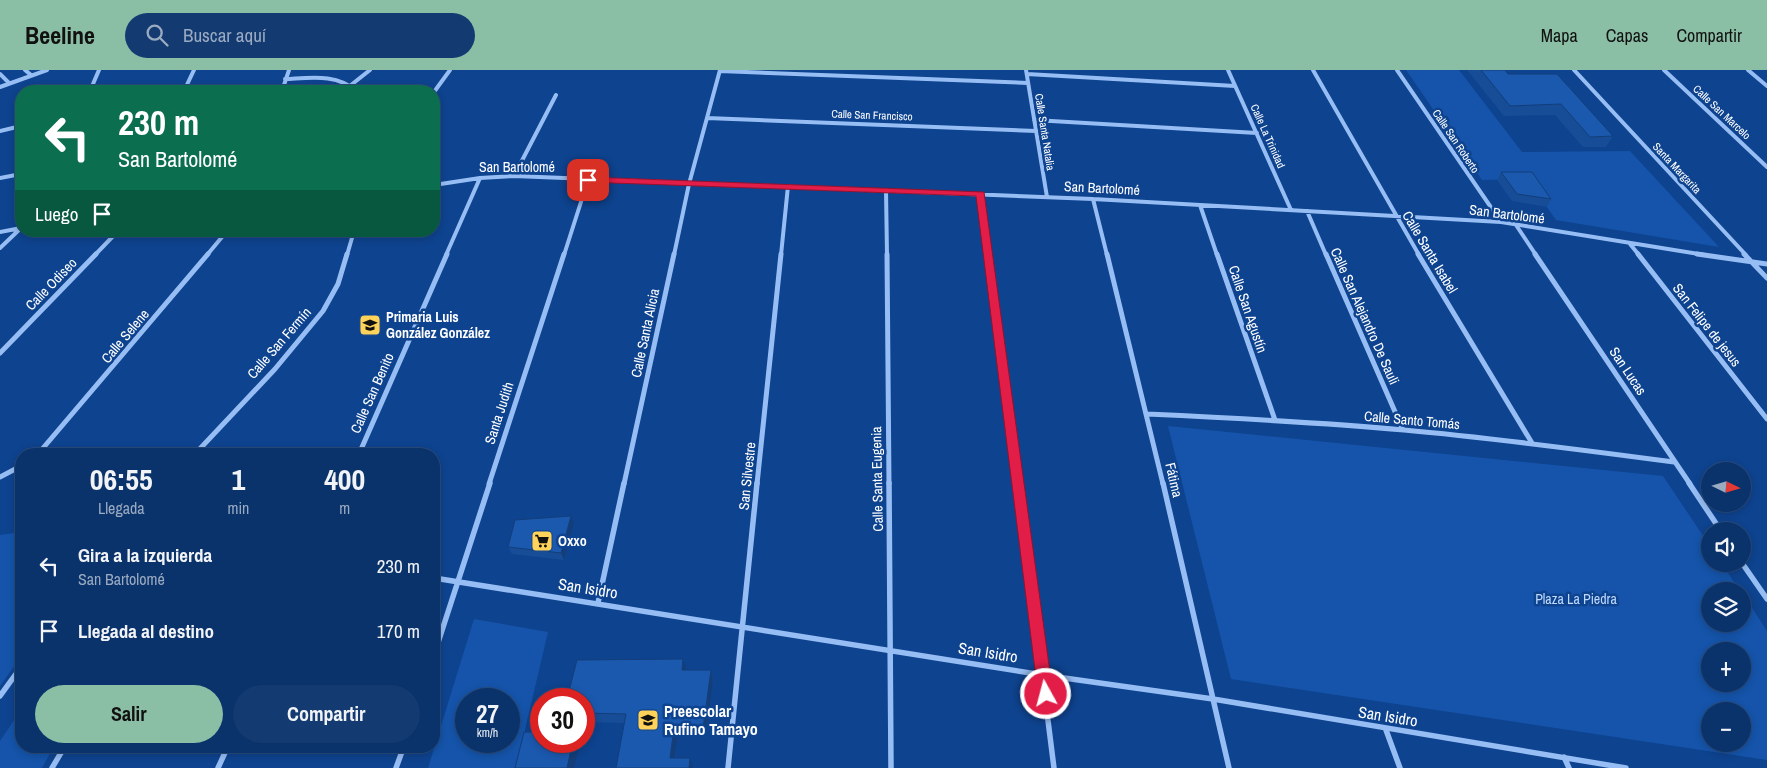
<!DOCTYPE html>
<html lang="es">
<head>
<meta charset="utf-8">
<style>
  :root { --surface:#0a326b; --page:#133a71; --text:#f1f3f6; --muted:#99aac1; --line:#2a4d7e; --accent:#8abfa5 }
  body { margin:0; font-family:"Archivo Narrow",sans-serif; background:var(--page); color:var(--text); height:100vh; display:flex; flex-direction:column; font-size:19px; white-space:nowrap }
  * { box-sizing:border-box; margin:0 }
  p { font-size:16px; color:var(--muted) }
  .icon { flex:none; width:28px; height:28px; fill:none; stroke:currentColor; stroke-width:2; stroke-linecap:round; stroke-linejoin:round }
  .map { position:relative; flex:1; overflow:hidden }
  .details { position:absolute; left:15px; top:378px; width:425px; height:305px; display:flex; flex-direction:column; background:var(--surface); border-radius:20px; box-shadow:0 2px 8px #0003,0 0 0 1px var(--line) }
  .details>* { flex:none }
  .hud { position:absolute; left:15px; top:15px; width:425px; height:152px; border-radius:20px; box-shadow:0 2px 8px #0003,0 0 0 1px var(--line); background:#0b6e4f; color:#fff; overflow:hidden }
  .needle { width:32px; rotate:95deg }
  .buttons { position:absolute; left:1701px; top:392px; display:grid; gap:10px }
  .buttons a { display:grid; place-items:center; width:50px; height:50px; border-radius:50%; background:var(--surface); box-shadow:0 2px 8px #0003,0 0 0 1px var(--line); font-size:25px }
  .speed { position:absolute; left:455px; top:618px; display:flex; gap:10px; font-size:25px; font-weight:700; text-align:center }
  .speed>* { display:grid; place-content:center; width:65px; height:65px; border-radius:50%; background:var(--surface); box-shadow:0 2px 8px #0003,0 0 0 1px var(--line); line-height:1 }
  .speed small { font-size:12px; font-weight:400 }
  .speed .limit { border:8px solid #d22; background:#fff; color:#111 }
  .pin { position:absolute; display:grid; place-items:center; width:42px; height:42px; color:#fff; margin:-21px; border-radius:10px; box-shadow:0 2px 8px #0006 }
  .me { position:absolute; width:55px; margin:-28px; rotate:353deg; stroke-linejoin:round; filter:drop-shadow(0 0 4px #0008) }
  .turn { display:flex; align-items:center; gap:18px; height:105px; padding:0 20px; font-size:22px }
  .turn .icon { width:65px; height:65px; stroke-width:2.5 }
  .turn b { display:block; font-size:35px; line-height:42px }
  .then { display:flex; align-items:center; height:48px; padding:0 20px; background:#0003; gap:10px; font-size:19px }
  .eta { display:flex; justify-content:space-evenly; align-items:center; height:85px; text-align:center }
  .eta b { font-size:30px; font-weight:700; line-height:35px }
  .cta { display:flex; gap:10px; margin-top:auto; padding:10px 20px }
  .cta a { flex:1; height:58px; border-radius:30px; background:var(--accent); color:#111; font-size:20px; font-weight:700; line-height:58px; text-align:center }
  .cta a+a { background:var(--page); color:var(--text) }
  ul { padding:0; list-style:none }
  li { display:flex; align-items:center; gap:15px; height:65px; padding:0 20px }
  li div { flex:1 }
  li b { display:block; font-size:19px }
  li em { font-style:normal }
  header { display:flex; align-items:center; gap:30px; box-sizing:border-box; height:70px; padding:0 25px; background:var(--accent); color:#111 }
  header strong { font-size:24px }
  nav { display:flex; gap:28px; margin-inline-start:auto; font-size:18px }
  .search { width:350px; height:45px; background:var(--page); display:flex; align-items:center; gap:12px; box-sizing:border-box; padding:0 18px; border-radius:28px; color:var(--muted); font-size:19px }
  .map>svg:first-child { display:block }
  .green { fill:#1554aa; fill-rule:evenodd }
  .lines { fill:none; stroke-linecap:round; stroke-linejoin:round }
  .minor-far2 { stroke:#97bef4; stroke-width:4 }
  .minor-far1 { stroke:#97bef4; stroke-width:5 }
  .minor { stroke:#97bef4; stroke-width:5.5 }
  .wall { fill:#174d96 }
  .shaded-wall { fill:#133e7a }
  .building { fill:#1b59af; stroke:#133e7a }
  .route { fill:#e11d48; stroke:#92132f }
  .labels { text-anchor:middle; stroke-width:5; stroke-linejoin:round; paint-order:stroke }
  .far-street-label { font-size:11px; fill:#fff; stroke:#0e438f }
  .street-label { font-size:14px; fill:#fff; stroke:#0e438f }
  .poi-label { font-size:14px; font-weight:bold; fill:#fff; stroke:#0e438f; text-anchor:start }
  .park-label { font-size:14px; fill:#bed9fe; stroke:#0e438f }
  .near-street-label { font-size:16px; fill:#fff; stroke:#0e438f }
  .near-poi-label { font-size:16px; font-weight:bold; fill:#fff; stroke:#0e438f; text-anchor:start }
</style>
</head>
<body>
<header>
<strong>Beeline</strong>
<div class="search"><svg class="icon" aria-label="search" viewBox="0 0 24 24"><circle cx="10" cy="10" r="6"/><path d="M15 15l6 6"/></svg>Buscar aquí</div>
<nav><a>Mapa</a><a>Capas</a><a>Compartir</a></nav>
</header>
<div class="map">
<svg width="1767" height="698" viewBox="0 0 1767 698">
  <rect width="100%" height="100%" fill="#0e438f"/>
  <path class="green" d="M1406,0h53l63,82 108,-1 89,96 -163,-27 -29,-41 -45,1z
    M1168,356l495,50 47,70v18h12l18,27h-30v33h32l1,-30 24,37v129l-536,-81zM1742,581v33h-32v-33zM1710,641h32v33h-32z
    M21,462v125l-21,29v-151z
    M474,549l74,13 -32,136h-88zM466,629h43v42h-43z
    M21,640v36h33l-12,22h-42v-27z"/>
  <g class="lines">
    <path class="minor-far2" d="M25,0l6,5
      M1026,0l21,127
      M1228,0l63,140
      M1313,0l106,185
      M1397,0l104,152
      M1574,0l172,185
      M1664,0l103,97
      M1748,0l19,16
      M720,1l308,12
      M0,4l9,9
      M1027,4l208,12
      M285,9c24,-1 52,-6 71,12
      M351,15l19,-15
      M0,17l47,-17
      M90,21l9,-21
      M184,21l10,-21
      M282,21l7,-21
      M434,22l16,-22
      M707,48l329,13
      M1034,50l223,13
      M0,61l21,-5
      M514,106l42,-81
      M0,108l21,-4
      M434,115l46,-7 34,-2 579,23 408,23 204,33
      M886,120l1,65
      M981,124l8,61
      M1093,129l14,56
      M1200,135l17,50
      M1307,141l19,44
      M1516,155l20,30
      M0,162l21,-4
      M1630,174l9,11
      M0,178l21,-20
      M95,185l23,-24
      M207,185l20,-24
      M347,185l7,-24
      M446,185l34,-77
      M564,185l24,-75
      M674,185l15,-71 31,-114
      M781,185l7,-69"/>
    <path class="minor-far1" d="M887,184l2,230
      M989,184l29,230
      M1107,184l56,230
      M1217,184l58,166
      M1326,184l77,176
      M1418,184l114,189
      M1535,184l155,230
      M1638,184l129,165
      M1697,184l70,10
      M1744,184l23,24
      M0,283l96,-99
      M1147,344c86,4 171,8 257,16 90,8 180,20 270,32
      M38,384l170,-200
      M195,384l80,-85 48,-58 15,-27 9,-30
      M359,384l88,-200
      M0,407l21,-11
      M489,414l75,-230
      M624,414l50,-230
      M757,414l24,-230"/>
    <path class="minor" d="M889,413l2,285
      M1018,413l36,285
      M1163,413l66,285
      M1689,413l32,48
      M1742,493l25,36
      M434,508l609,97 170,24 413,69
      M598,533l26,-120
      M434,585l56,-172
      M0,626l21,-29
      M1386,660l14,38
      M1564,687l5,11
      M52,698l13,-22
      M218,698l10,-22
      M396,698l8,-22
      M728,698l29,-285"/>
  </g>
  <path class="wall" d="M1467,0h38l3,4h49l56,62 -7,11h-23l-28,-32 -51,1z
    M1501,102l50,27 -4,8 -35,-6 -15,-21z
    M571,446l3,7 -10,37 -52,-6 -4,-7z
    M683,589l3,11h25l2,10 -7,57 -28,-1 -3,22 18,8 -77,2 8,-45 -40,-1v1v-24z"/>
  <path class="shaded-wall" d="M571,446l3,7 -10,37 -3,-7z
    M683,589l3,10 -1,10 -3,-9z
    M711,600l2,10 -7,57 -3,-9z
    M674,658l4,8 -5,31 -3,-9z
    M573,671h7l-6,27h-7z
    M690,688l3,8v2h-4z"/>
  <path class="building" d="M1481,0h24l3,4h49l56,62 -23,1 -29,-33 -51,2z
    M1501,102h31l19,27 -34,-5z
    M571,446l-10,37 -53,-6 7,-27z
    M683,589l-1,11h29l-8,58h-29l-4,30h20l-1,10h-73l10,-54 -42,-1v-14h-17l10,-39z
    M524,662h17v9h32l-6,27h-52z"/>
  <path class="route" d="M588,107l396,15 69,502 -2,5 -5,2 -6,-2 -2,-5 -62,-498 -391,-14 -2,-2z"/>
  <defs>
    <g id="school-square" transform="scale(1.125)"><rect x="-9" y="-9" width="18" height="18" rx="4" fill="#ffd359" stroke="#0e438f"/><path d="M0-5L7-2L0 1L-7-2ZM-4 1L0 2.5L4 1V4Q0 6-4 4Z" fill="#111"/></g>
    <g id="supermarket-square" transform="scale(1.125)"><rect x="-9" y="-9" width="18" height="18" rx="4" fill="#ffd359" stroke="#0e438f"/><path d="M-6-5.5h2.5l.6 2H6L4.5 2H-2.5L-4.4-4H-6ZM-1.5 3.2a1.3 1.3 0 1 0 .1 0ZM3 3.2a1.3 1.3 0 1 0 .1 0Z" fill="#111"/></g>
  </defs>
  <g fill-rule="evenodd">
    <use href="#school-square" x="370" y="255"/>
    <use href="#supermarket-square" x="542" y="471"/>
    <use href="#school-square" x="648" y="650"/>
  </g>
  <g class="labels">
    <g class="far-street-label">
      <text transform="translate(1722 42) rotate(43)" y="4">Calle San Marcelo</text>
      <text transform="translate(872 45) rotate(2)" y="4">Calle San Francisco</text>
      <text transform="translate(1045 62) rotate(81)" y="4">Calle Santa Natalia</text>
      <text transform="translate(1268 66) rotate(66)" y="4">Calle La Trinidad</text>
      <text transform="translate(1456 71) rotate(56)" y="4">Calle San Roberto</text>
      <text transform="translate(1677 98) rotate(47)" y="4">Santa Margarita</text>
    </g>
    <g class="street-label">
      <text x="517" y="102">San Bartolomé</text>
      <text transform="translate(1102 118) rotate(3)" y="5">San Bartolomé</text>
      <text transform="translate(1507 144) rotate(7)" y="5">San Bartolomé</text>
      <text transform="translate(1430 182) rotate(59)" y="5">Calle Santa Isabel</text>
      <text transform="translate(51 214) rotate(-46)" y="5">Calle Odiseo</text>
      <text transform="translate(1248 239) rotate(71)" y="5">Calle San Agustín</text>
      <text transform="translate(1365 246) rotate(66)" y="5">Calle San Alejandro De Sauli</text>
      <text transform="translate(1707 255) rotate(52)" y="5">San Felipe de jesus</text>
      <text transform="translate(645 263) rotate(-78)" y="5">Calle Santa Alicia</text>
      <text transform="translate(125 266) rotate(-50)" y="5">Calle Selene</text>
      <text transform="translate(279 273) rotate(-49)" y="5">Calle San Fermín</text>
      <text transform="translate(1628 301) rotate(56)" y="5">San Lucas</text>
      <text transform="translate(372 323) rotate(-66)" y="5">Calle San Benito</text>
      <text transform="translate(499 343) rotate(-72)" y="5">Santa Judith</text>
      <text transform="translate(1412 350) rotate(5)" y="5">Calle Santo Tomás</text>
      <text transform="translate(747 406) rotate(-84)" y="5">San Silvestre</text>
      <text transform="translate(877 409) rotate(-91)" y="5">Calle Santa Eugenia</text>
      <text transform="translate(1174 410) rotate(77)" y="5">Fátima</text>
    </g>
    <g class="poi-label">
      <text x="386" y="252">Primaria Luis<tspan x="386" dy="16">González González</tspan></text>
      <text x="558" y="476">Oxxo</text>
    </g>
    <g class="park-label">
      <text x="1576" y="534">Plaza La Piedra</text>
    </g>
    <g class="near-street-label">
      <text transform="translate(588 518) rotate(9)" y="6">San Isidro</text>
      <text transform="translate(988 582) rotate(9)" y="6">San Isidro</text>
      <text transform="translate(1388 646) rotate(9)" y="6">San Isidro</text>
    </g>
    <g class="near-poi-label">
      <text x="664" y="647">Preescolar<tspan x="664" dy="18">Rufino Tamayo</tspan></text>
    </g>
  </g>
</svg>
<div class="buttons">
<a><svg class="needle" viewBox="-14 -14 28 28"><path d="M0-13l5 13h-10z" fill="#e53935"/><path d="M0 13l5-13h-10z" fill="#99aac1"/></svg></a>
<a><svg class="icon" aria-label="sound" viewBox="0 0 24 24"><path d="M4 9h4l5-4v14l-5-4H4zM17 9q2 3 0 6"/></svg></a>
<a><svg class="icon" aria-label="layers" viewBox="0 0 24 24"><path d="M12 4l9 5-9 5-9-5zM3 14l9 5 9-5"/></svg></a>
<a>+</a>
<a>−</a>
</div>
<div class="speed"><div>27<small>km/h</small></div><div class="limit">30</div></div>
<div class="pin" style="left:588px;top:110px;background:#d93025"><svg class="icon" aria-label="arrive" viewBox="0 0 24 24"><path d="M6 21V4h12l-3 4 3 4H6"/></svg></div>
<svg class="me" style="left:1046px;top:624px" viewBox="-20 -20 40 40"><circle r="17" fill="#e11d48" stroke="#fff" stroke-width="3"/><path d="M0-11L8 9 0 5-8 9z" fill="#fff"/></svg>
<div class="hud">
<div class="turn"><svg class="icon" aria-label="left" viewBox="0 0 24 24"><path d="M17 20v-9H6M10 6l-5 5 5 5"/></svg><div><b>230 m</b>San Bartolomé</div></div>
<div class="then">Luego<svg class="icon" aria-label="arrive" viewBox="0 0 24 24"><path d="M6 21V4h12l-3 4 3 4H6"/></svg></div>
</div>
<section class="details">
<div class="eta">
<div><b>06:55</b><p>Llegada</p></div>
<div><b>1</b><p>min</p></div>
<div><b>400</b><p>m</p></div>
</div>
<ul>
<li><svg class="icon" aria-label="left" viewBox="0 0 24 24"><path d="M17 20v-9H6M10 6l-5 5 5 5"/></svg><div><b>Gira a la izquierda</b><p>San Bartolomé</p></div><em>230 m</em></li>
<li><svg class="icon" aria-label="arrive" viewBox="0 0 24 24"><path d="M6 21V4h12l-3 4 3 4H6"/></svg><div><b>Llegada al destino</b></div><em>170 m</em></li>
</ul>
<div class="cta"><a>Salir</a><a>Compartir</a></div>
</section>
</div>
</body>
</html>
